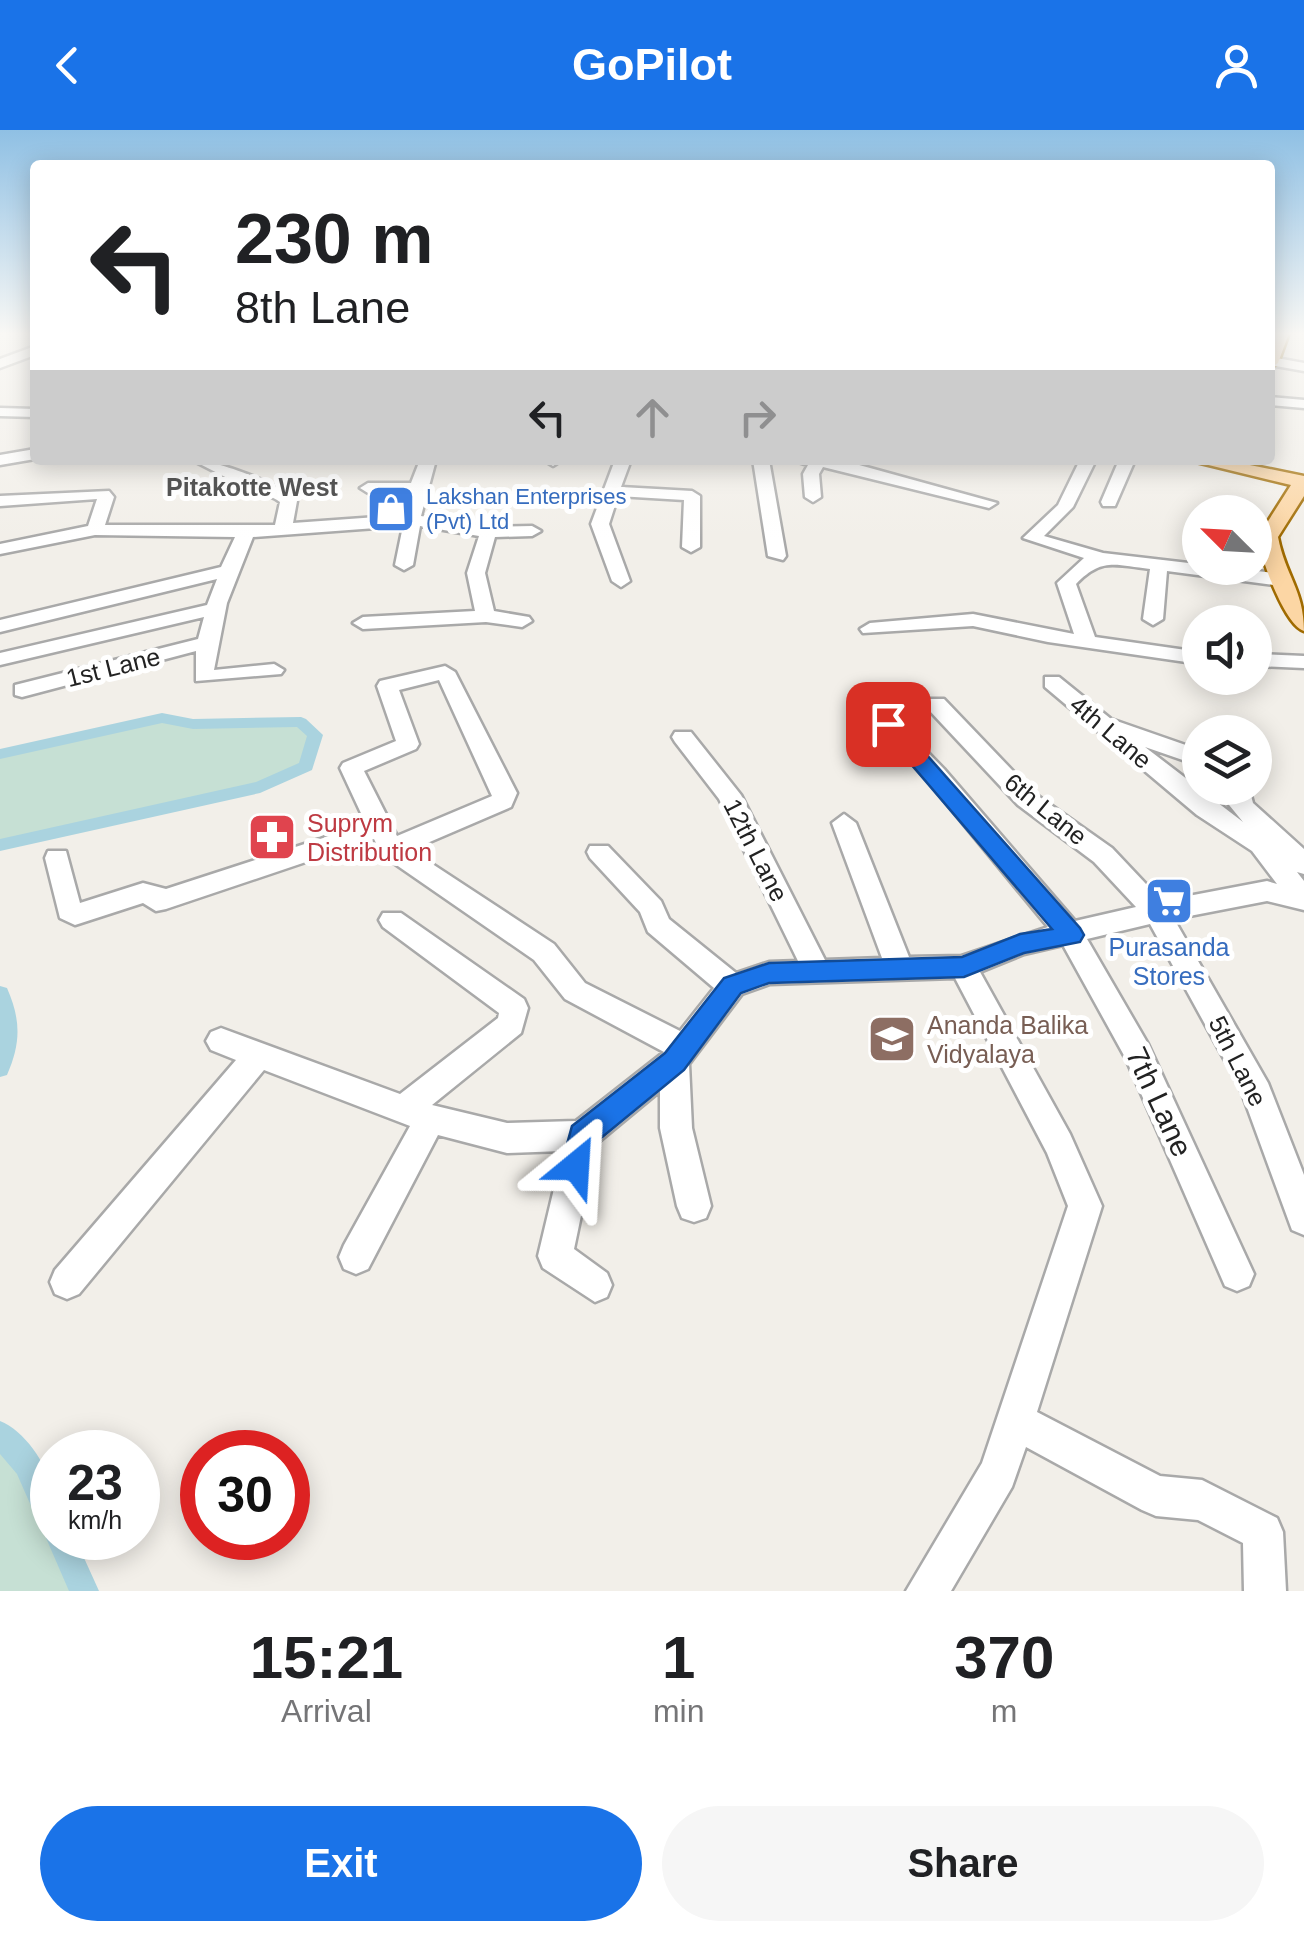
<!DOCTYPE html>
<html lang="en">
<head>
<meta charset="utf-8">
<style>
  :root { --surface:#fff; --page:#f6f6f6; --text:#202124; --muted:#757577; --accent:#1a73e8 }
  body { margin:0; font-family:Helvetica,sans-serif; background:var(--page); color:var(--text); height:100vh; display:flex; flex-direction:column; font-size:38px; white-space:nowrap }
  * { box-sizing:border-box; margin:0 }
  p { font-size:32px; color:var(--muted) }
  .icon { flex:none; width:55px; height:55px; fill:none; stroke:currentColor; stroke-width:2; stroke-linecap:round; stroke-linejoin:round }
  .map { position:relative; height:1461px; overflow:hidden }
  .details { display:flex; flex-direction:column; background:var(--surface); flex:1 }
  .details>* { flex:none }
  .top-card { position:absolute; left:30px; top:30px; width:1245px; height:305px; border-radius:10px; box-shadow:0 5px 25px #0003; background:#fff; color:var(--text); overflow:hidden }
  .needle { width:65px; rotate:294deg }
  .controls { position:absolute; left:1182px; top:365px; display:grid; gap:20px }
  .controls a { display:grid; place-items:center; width:90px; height:90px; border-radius:50%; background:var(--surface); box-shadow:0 5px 25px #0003; font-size:50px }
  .speed { position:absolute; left:30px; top:1300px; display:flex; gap:20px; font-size:50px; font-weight:700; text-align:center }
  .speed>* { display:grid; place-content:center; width:130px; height:130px; border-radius:50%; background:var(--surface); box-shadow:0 5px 25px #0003; line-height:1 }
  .speed small { font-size:25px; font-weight:400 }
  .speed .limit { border:15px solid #d22; background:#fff; color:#111 }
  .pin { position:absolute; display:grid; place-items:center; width:85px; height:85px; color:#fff; margin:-42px; border-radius:20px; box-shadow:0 5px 15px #0006 }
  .me { position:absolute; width:110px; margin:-55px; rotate:27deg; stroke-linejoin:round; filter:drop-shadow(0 0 8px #0008) }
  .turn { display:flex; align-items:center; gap:35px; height:210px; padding:0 40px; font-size:45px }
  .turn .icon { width:130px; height:130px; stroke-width:2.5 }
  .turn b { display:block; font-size:70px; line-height:85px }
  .lanes { display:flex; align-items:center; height:95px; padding:0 40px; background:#0003; justify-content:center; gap:50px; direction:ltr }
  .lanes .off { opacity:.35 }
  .eta { display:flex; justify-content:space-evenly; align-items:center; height:170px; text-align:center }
  .eta b { font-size:60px; font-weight:800; line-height:70px }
  .action { display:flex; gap:20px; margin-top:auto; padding:20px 40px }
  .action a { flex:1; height:115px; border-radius:60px; background:var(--accent); color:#fff; font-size:40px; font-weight:800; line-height:115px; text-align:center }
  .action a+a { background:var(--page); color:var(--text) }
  header { display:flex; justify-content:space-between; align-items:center; height:130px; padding:0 40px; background:var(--accent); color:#fff; font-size:45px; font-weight:800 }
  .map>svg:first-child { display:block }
  .wetland { fill:#c6e0d4 }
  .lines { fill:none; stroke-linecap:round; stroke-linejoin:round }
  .canal { fill:#aad3df; fill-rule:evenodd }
  .minor-casing { stroke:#a9a9a9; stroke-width:5 }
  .major-casing { stroke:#a06b00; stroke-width:5 }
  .minor { fill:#fff; fill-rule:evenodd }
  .major { fill:#fcd6a4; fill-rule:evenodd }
  .route { fill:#1a73e8; stroke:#114b97; stroke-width:2.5 }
  .labels { text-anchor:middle; stroke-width:10; stroke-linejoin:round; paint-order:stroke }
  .far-shop-label { font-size:22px; fill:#366cbe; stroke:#fff; text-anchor:start }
  .far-quarter-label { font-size:25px; font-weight:bold; fill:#555; stroke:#fff }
  .street-label { font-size:25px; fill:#222; stroke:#fff }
  .health-label { font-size:25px; fill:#be3a42; stroke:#fff; text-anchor:start }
  .shop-label { font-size:25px; fill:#366cbe; stroke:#fff }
  .education-label { font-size:25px; fill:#785e54; stroke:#fff; text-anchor:start }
  .near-street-label { font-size:30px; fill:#222; stroke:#fff }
</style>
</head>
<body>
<header><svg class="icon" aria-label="back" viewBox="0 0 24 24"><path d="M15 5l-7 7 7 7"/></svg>GoPilot<svg class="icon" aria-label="person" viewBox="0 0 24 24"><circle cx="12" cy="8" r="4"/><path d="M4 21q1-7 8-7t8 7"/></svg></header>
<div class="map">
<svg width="1304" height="1461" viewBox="0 0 1304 1461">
  <rect width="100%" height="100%" fill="#f2efe9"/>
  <path class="wetland" d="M162,588l31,6 108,-2 14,13 -9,31 -46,21 -260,58v-91z
    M0,1304c26,28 52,64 52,104h8l24,53h-84z"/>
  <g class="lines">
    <path class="canal" d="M162,583l31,6 108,-2 5,2 17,16 -11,35 -52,23 -260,58v-12l256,-57 43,-19 8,-27 -10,-9 -104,2 -31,-6 -162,36v-10z
      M0,856l7,2c14,32 14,55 0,87l-7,2z
      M0,1291c24,9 47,43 52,68 4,15 0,34 0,49h23l24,53h-30l-23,-53 2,-5 -6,-2 -25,-57 -17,-20z"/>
    <g class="minor-casing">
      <path id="minor" d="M35,216v9l-35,13v-9z
        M1271,227l33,6v8l-34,-6z
        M1270,267l34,3v8l-34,-3z
        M0,278l35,1v8l-35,-1z
        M35,319v10l-35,6v-10z
        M192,330c24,0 89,24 105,41l-4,22 112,-8 4,-22h-41l-8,-5 8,-5h43l9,-23h16l-15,56 68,11 43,-1 9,5 -9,5 -37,1 -10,36 9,38 35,6 3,4 -10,6 -36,-5 -123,7 -10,-6 10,-6 112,-6 -8,-38 12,-37 -59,-10 -7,39 -9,5 -9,-5 8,-39 -150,11 -26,66 -13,67 60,-6 10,6 -3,4 -85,7v-30l-174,46 -7,-2v-10l183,-46 6,-22 -204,48v-12l207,-48 10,-26 -217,53v-12l221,-53 14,-30 -140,-2 -95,19v-10l88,-18 9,-27 -97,7v-10l109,-5 5,6 -9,28h170l5,-23c-23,-17 -43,-3 -69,-6v-6l28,-6z
        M562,330l-9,6 -8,-5 1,-1z
        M615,330h16l-10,27 71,4 8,5v51l-9,5 -9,-5 2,-47 -66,-4 -9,28 21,57 -9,6 -9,-6 -21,-57z
        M753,330h16l17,96 -3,4 -15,-4z
        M792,330h49l156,43 -8,5 -166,-41 -4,7 2,23 -8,5 -8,-5 -2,-23 5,-9z
        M1080,330h16l-23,47 -29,29 59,17 179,21 9,6 -9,6 -115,-15 -4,48 -10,6 -10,-6 7,-50c-35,-4 -48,-12 -74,15l19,53 105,15v12l-152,-22 -75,-16 -110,7 -3,-4 10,-6 103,-9 101,20 -17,-51 27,-25 -61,-20 35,-33z
        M1119,330h16l-20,46h-12l-2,-4z
        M1255,524l49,2v12l-49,-2z
        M445,536l10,6 62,121 -6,14 -100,43 143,94 31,39 95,48 34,-43 -66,-56 -8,-20 -50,-54 -3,-6 3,-6h18l53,55 8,18 67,54 33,-11 29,-1 -79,-162 -44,-57 -3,-5 3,-5h16l50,63 84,165 57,-2 -50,-135 12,-9 12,9 53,134 52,-1 87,-29 -120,-146 -71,-77v-10h14l73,75 131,152 61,-14 -42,-45 -76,-57 -90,-96v-10h16l90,94 78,55 50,53 105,-20 10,3 -25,-33 -55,-36 -152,-128v-10h14l52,42 89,31v16l-55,-19 98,75 -18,-22 1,-12h23l4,15 51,46v25l-7,-2 7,9v29l-37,-9 -93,18 94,164 36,92v60l-12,-5 -52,-142 -90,-164 -63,15 61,105 106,230 -5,12 -12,5 -12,-5 -99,-227 -63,-114 -39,9 -44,18 90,162 32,72 -65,206 123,64 42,4 75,38 6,14 3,59h-42l-1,-48 -45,-23 -42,-4 -14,-6 -116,-63 -14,40 -61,104h-45l76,-128 86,-257 -21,-53 -92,-175 -185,6 -28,10 -53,70 3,64 19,78 -5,12 -12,4 -12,-4 -5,-12 -17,-78v-37l-64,53 -22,105 33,24 5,12 -5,12 -12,5 -52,-34 -5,-12 25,-105 -56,2 -69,-18 -70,134 -12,5 -12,-5 -5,-12 5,-12 66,-119 -146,-56 -185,224 -12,5 -12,-5 -5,-12 5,-12 181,-210 -25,-10 -5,-9 5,-9 10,-4 179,66 98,-76 1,-5 -116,-86 -4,-7 4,-7h18l123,86 4,9 -7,25 -89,72 75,18 69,-2 88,-69 -99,-53 -31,-39 -152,-105 -8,-16 -208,70 -10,2 -13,-8 -68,22 -15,-7 -15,-60 3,-7h18l14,52 63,-20 23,6 200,-65 -26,-56 3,-5 53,-22 -19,-55 3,-5zM439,550l53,116 -95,40 -33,-65 52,-22 3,-5 -20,-54z"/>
    </g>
    <g class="major-casing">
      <path id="major" d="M1273,203h16l-11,30 -8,5z
        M1188,330h37l79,16v20l-26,41c7,38 26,53 26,94 -19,-5 -44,-74 -46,-94l33,-52z"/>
    </g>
    <use href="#minor" class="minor"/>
    <use href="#major" class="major"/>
  </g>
  <linearGradient id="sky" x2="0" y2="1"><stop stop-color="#8fc0e4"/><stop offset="0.5" stop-color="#f9f8f5"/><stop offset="1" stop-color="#f9f8f5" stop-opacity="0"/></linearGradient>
  <rect width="1304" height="408" fill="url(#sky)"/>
  <path class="route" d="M888,588l7,1 185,209 4,7 -4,7 -56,11 -60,24 -195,6 -28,10 -57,77 -89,73 -9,33 -10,4 -11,-4 -4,-10 11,-40 93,-73 59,-75 45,-15 193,-6 58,-23 32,-5 -171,-200 -3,-5z"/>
  <defs>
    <g id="shop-square" transform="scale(2.5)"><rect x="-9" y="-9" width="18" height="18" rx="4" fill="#3f7fe0" stroke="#fff"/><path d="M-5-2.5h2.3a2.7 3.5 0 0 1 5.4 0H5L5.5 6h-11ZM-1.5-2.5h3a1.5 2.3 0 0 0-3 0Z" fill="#fff"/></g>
    <g id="pharmacy-square" transform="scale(2.5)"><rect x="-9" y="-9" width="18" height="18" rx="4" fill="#e0444e" stroke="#fff"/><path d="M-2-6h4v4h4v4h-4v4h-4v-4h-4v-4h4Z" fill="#fff"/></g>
    <g id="supermarket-square" transform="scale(2.5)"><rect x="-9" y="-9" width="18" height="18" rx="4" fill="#3f7fe0" stroke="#fff"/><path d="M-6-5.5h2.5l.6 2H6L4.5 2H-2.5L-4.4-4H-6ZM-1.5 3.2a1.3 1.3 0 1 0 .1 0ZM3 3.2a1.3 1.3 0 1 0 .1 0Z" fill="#fff"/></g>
    <g id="school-square" transform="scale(2.5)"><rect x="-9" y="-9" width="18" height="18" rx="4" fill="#8d6e63" stroke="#fff"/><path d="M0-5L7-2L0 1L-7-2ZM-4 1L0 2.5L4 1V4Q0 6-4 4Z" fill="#fff"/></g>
  </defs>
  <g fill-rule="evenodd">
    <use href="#shop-square" x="391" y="379"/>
    <use href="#pharmacy-square" x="272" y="707"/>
    <use href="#supermarket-square" x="1169" y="771"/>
    <use href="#school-square" x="892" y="909"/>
  </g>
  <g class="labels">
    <g class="far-shop-label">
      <text x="426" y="374">Lakshan Enterprises<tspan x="426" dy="25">(Pvt) Ltd</tspan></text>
    </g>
    <g class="far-quarter-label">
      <text x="252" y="366">Pitakotte West</text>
    </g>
    <g class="street-label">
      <text transform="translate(113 537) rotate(-14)" y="9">1st Lane</text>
      <text transform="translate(1111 602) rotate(40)" y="9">4th Lane</text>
      <text transform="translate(1046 679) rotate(39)" y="9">6th Lane</text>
      <text transform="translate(756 720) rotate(63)" y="9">12th Lane</text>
      <text transform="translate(1238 931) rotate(63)" y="9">5th Lane</text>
    </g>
    <g class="health-label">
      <text x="307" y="702">Suprym<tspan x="307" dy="29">Distribution</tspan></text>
    </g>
    <g class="shop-label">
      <text x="1169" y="826">Purasanda<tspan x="1169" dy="29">Stores</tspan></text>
    </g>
    <g class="education-label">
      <text x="927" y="904">Ananda Balika<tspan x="927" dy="29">Vidyalaya</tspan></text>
    </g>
    <g class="near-street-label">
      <text transform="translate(1159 972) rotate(65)" y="10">7th Lane</text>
    </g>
  </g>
</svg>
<div class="controls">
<a><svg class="needle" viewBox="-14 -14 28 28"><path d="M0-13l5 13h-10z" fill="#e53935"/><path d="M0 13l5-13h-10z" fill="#757577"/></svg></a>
<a><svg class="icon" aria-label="sound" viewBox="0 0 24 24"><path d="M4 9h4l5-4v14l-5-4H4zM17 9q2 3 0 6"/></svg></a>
<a><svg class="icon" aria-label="layers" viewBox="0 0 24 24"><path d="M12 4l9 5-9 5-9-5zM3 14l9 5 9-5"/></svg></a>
</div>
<div class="speed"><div>23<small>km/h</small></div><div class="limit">30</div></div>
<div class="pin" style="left:888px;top:594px;background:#d93025"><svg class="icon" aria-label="arrive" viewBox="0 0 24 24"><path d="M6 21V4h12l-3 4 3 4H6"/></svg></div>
<svg class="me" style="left:576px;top:1036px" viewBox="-20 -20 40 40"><path d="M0-17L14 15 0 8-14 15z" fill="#1a73e8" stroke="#fff" stroke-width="4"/></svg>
<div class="top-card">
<div class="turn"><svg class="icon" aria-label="left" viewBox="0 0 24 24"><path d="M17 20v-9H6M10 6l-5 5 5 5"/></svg><div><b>230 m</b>8th Lane</div></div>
<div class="lanes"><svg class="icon" aria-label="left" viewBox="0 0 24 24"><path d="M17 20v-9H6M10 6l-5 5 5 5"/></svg><svg class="icon off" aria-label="ahead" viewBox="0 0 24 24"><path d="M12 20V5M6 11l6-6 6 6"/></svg><svg class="icon off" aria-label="right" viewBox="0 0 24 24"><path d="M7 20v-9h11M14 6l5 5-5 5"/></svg></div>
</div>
</div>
<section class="details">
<div class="eta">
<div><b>15:21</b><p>Arrival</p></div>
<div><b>1</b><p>min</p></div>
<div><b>370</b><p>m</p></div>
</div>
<div class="action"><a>Exit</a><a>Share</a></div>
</section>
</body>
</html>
